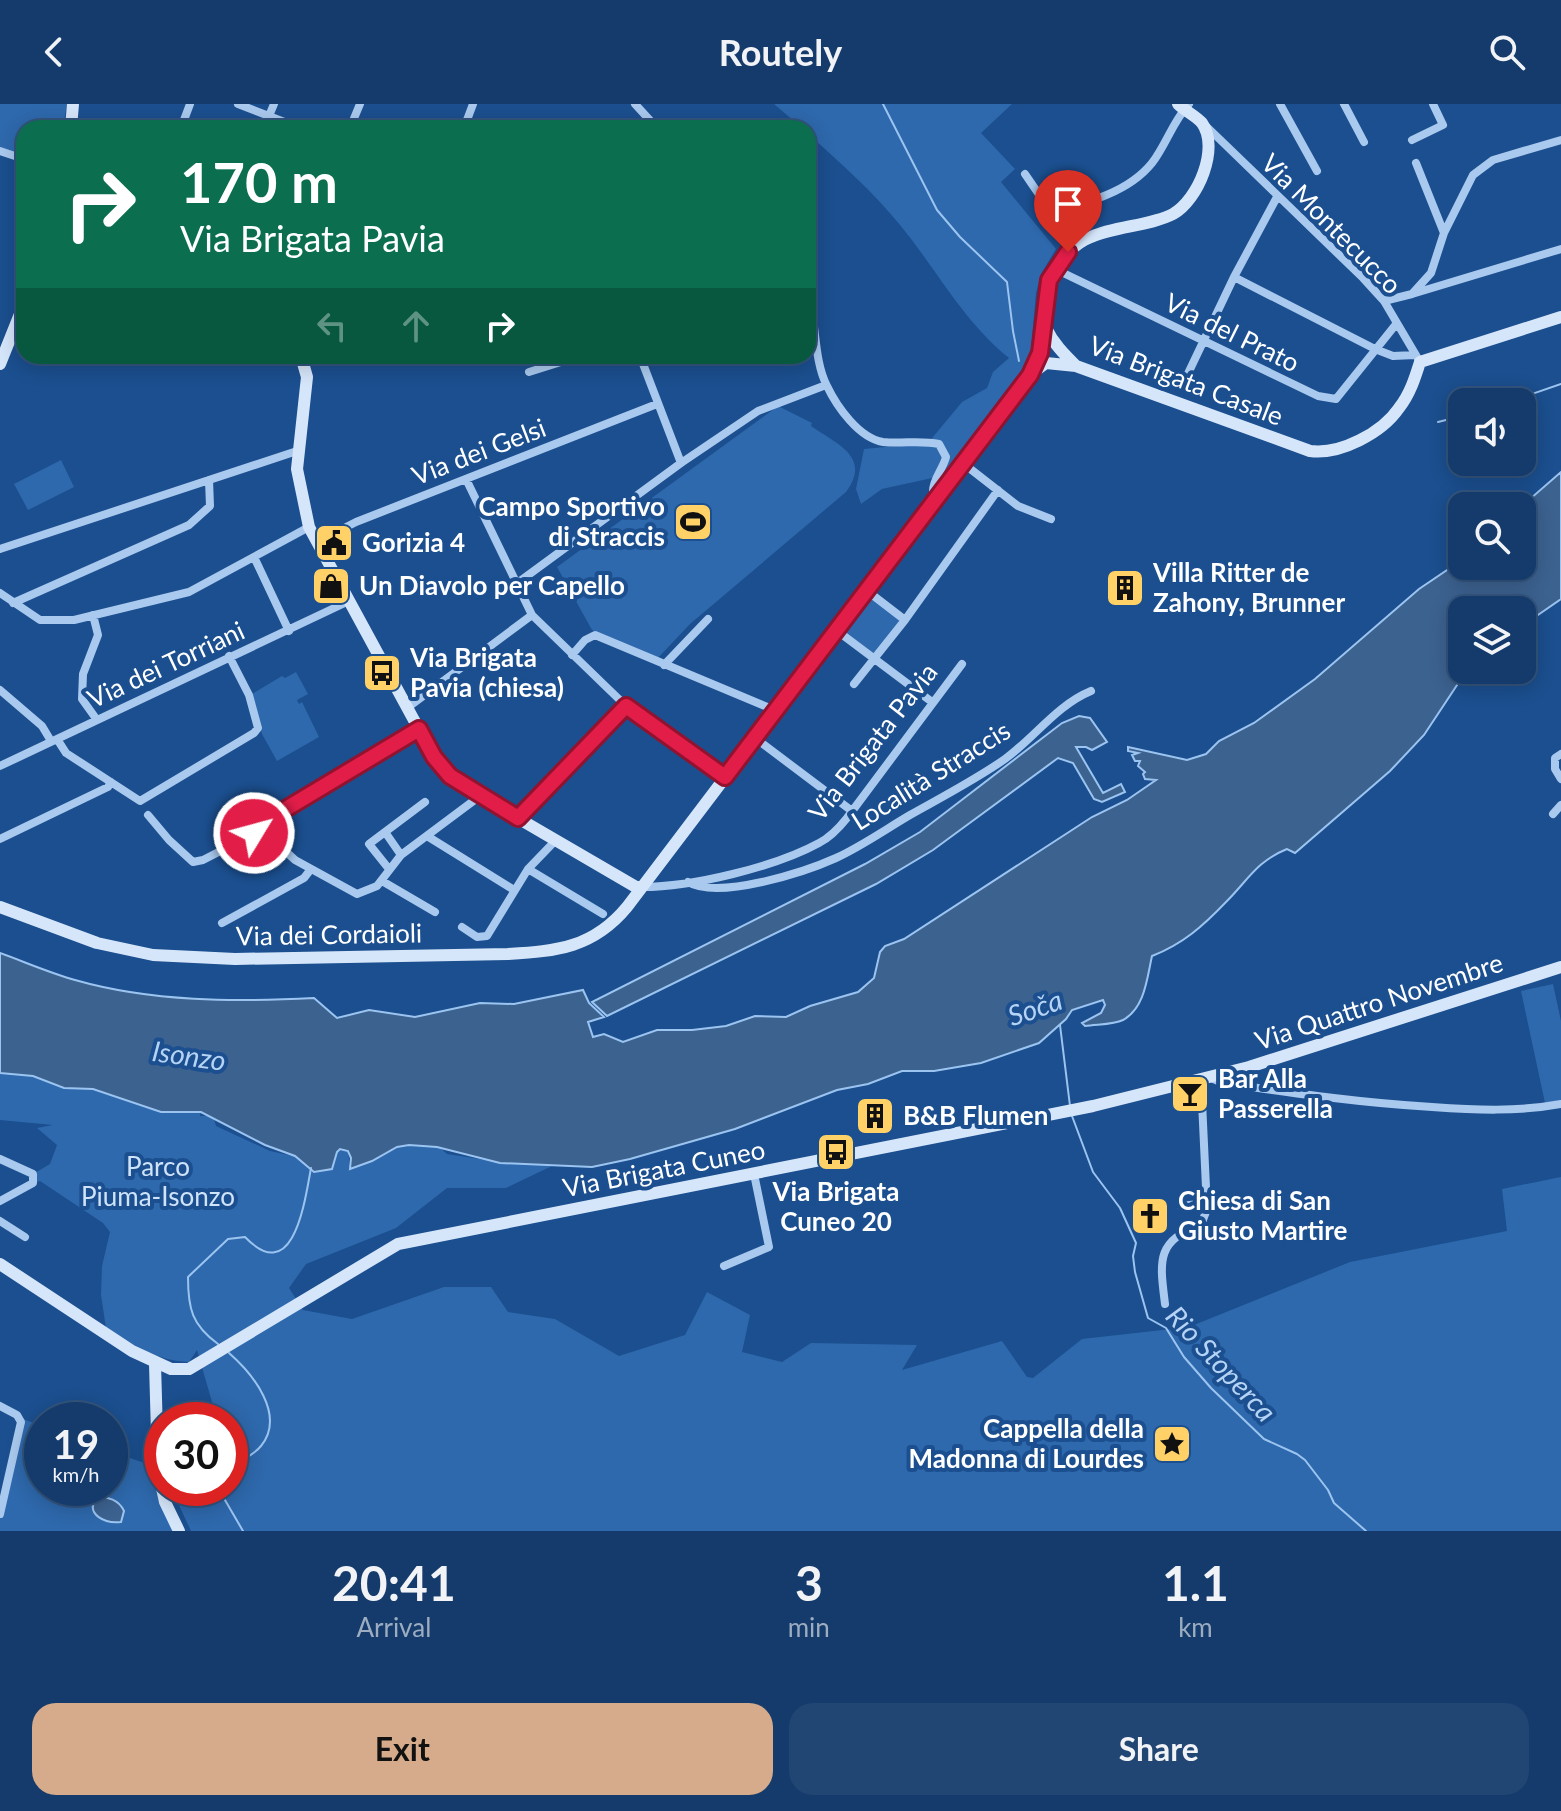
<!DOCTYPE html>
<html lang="en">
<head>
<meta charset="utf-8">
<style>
  :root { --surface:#143b6b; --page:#214673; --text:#f1f3f6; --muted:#9dadc1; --line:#33557e; --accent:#d6ab8b }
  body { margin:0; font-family:Lato,sans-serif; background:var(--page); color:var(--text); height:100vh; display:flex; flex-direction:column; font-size:30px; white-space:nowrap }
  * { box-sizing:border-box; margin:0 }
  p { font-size:26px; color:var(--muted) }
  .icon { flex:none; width:44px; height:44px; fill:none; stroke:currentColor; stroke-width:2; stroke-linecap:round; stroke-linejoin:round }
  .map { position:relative; height:1427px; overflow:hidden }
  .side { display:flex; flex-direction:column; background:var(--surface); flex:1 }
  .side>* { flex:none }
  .top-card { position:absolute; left:16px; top:16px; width:800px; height:244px; border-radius:24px; box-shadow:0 4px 20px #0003,0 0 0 2px var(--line); background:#0b6e4f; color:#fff; overflow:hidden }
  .controls { position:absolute; left:1448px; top:284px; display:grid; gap:16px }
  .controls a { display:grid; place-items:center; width:88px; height:88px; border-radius:16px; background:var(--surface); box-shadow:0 4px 20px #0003,0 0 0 2px var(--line); font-size:40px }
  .speed { position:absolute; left:24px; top:1298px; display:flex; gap:16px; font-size:40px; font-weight:700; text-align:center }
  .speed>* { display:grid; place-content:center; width:104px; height:104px; border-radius:50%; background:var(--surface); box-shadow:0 4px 20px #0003,0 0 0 2px var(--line); line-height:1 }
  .speed small { font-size:20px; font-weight:400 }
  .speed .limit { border:12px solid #d22; background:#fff; color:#111 }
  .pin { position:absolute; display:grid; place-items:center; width:68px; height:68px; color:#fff; margin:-82px -34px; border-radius:50% 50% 50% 0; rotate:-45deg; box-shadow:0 0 8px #0007 }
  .pin .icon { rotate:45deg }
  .me { position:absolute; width:88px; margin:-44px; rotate:53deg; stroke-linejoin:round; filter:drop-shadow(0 0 6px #0008) }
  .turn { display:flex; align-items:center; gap:28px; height:168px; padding:0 32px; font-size:36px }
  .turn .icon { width:104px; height:104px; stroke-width:2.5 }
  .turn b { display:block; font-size:56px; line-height:68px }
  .lanes { display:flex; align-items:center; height:76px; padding:0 32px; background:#0003; justify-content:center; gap:40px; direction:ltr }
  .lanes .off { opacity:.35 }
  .eta { display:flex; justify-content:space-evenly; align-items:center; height:136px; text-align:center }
  .eta b { font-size:48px; font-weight:700; line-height:56px }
  .primary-button { display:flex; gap:16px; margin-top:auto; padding:16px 32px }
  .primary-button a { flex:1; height:92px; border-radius:24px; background:var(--accent); color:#111; font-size:32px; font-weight:700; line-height:92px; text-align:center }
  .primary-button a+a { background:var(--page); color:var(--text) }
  header { display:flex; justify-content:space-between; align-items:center; height:104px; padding:0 32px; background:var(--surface); font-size:36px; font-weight:700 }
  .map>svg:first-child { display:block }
  .green { fill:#2e69ad }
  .water { fill:#3c6290; stroke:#9cc4f0; stroke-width:2 }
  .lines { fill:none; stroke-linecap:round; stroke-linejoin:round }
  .stream { stroke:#9cc4f0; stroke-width:2 }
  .street { stroke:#a9c9ee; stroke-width:8 }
  .secondary { stroke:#d6e6fa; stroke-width:12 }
  .route-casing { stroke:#92132f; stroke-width:20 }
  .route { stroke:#e11d48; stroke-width:14 }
  .labels { text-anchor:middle; stroke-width:8; stroke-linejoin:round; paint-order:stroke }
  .street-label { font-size:26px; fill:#fff; stroke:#1b4f8f }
  .poi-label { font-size:26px; font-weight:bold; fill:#fff; stroke:#1b4f8f; text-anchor:start }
  .park-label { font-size:26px; fill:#cfe3fa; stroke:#1b4f8f }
  .water-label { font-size:28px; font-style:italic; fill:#b5d3f5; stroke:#1b4f8f }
</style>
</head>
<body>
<header><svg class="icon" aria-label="back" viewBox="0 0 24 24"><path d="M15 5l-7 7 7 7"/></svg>Routely<svg class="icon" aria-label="search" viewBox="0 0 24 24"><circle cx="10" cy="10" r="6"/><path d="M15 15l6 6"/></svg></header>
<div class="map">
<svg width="1561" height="1427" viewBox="0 0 1561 1427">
  <rect width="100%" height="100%" fill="#1b4f8f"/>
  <path class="green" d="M0,0h67l-4,24h-39v28l-24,-7z
    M774,0h238l-31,29 34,36 -14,13 55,67 -15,25 -5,19 -5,57 -11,30 -74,95 -64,14 -21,15 -5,-15 8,-40 64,-6 34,-41 25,-14 6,-16 16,-14c-46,-37 -72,-88 -109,-133 -27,-33 -60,-63 -92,-91v-6h-6z
    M778,302l34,17 -1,3c26,18 61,31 35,66l-156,132 -34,36 -64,-30 -35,-63z
    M61,356l13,27 -46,23 -14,-26z
    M866,486l39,30 -31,39 -38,-29z
    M296,568l12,22 -11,6 2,4 3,-2 17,35 -42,24 -15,-27 -10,-40 30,-18 3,2z
    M1553,880l8,37v79l-16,3 -24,-112z
    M0,968l33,4 34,12 26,1 68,23h40l-1,4h13l3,10 54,25 28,6 16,15 18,-3 4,-18 4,-3 8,3 2,18 22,-8 26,-14 17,-2 23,1 9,8 58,9 49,2 -48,23h-59l-51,40 -90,36 -17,24 14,22 49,9 92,-32h47l17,25 47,7 64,37 66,-21 22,-43 43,23 -8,37 40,10 29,-19 106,2 -15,25 100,-29 25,36 6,1 49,-39 107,-12 161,-65 157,-31 -5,-42 59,-12v354h-1370l-20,-43h59v-68h-8l-8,-11 -17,-59 -8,12c-34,-2 -55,-16 -83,-34l-5,-33 1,-29 8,-34 -7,-9 -63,-42 -7,2v-9l17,-10 7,-19 -20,-17 16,-3 -53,-5z
    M23,1315l19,7v62h68v-37l43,15 1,18 20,47h-174v-14z"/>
  <path class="water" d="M1561,368v127l-39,27v-16h-60v60h5l-43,65 -34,36 -95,82 -8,-4c-30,12 -39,31 -61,53 -23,24 -43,42 -74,54 -5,22 -7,52 -29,64 -10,5 -27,4 -38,6l-3,-3 19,-10 4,-8 -2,-5 -31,10 -6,9 -27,24 -58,20 -47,8h-32l-34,13 -31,6 -102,39 -105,30 -38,8 -92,-4 -63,-16 -28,-2 -12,2 -25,14 -22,8 1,-11 -3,-7 -8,-2 -3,3 -5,17 -18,3 -19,-16 -30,-11 -64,-33h-40l-68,-23 -29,-1 -31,-12 -33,-3v-120c25,9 50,20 75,27 77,22 160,22 239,18l23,20 32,-8 46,7 65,-14 34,1 69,-14 6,13 15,14 -16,5 5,15 11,-3 19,8 34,-12h35l34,-4 29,-10 31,1 24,-11 48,-14 16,-14 6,-26 5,-6 19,-7 188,-122 35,-17 29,-20 -11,-1 -2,-5 2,-2 -7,-6 2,-5h-5l-3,-6 6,-2 -10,-2v-4l59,13 19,-6 13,-13 35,-18 61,-44 104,-90 43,-29v6h60v-60z
    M1079,612l11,2 17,24 -15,8 -6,-3h-10l27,46 18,-9 4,8 -23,10 -8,-3 -21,-36 -15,-5 -125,92 -57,34 -269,132 -15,-14 273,-138 55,-32 142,-109z
    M96,1394c12,-2 23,2 28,13l-3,11c-15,2 -36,-7 -25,-24z"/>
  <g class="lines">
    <path class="stream" d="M883,0l54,106 23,27 47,45 6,49 6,30
      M1509,298l52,-18
      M1438,318l24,-6
      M1060,921l10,81
      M1072,1012l21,56 27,36 16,35 -3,13 2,16 13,46 18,10 18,29 27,31 53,51 33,15 8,6 23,30 6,13 32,28
      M218,1240c-26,-19 -30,-35 -30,-67l40,-38 17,-2c49,51 60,-37 66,-69
      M229,1249c24,21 57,62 32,93 -7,9 -21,15 -31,21
      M218,1384l25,43"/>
    <path class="street" d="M238,0l62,24
      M635,0l22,24
      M1280,0l37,67
      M1344,0l20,38
      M269,12l5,-12
      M1207,23l156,151 21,23 36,61
      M181,24l9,-24
      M350,24l10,-24
      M464,24l9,-24
      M1412,36l31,-15 -10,-21
      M0,47l24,8
      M1025,70l26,38c35,-9 77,-19 101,-49 14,-18 21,-42 37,-59
      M1044,97l14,-10 11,16
      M1444,129l29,-58 20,-15 68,-20
      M1055,165l263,127 18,3 61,-76
      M1234,173l141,72 18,7 22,-1
      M1412,190l149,-45
      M1384,197l28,-7 19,-21 13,-40 -28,-70
      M813,215c3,21 4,48 14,67 10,21 32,52 56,56 19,2 37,-2 56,2l7,13c-3,12 -13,22 -13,34l6,6
      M367,252l8,4
      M640,252l41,107
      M529,268l51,-16
      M1183,280l51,-107 43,-80
      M964,360l54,42 33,13
      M466,375l66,136 94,91 99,71
      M317,438l39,-20 301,-118
      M0,445l300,-99
      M254,453l35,74
      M516,480l165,-121 77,-52 68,-26
      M866,486l39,30
      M0,489l40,27h34l115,-28 120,-65
      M13,499l176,-78 21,-19 -1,-26
      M93,511l5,20 -15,39 -1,25 15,21
      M836,526l96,72
      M572,551l13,-15 10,-5 182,76
      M664,561l44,-46
      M854,580l51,-64 93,-130
      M0,586l42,36 9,15
      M407,604l125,-93
      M755,634l97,73
      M57,635l9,14 74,48 114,-68 4,-5 -9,-33 -20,-39
      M1561,650l-6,4v11l6,10
      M0,662l349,-165
      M1553,710l8,-9
      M148,711l21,25 24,22 10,-2 66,-34 5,-10 145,-87
      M518,714l108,-112
      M269,722l12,21 14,13 62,34 20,-8 24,-31 79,-59
      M385,728l16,23
      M427,732l87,54
      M0,735l108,-52 3,-5
      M389,765l-20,-25 56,-42
      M528,765l75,45
      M382,777l53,31
      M688,778c31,18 117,-10 148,-24 26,-12 50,-29 74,-43 32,-18 65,-35 95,-56 30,-22 52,-54 86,-68
      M642,783c50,0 133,-20 177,-44 12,-6 20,-15 28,-25l115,-154
      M222,819l82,-45 7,-9
      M462,823l15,10 10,-1 41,-67 27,-28
      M1211,974l12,5c70,10 138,20 209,24 43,3 86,5 129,-3
      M0,1055l33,15v9l-33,18
      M1181,1102l26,-3
      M0,1117l25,16
      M724,1162l45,-19 -15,-73
      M1165,1200c-5,-41 -10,-64 36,-79l6,-16 -6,-129
      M0,1302l17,9 4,7 -21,92"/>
    <path class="secondary" d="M1178,0c7,7 18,12 24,19 18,25 -4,77 -29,91 -23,12 -58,12 -82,23 -31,12 -58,58 -45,91 7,15 18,26 30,38l234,85c30,4 72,-18 89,-43 11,-14 16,-30 21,-46l141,-45
      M71,24l2,-24
      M301,252l6,21 -10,92 12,58 125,230 27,28 175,102h6
      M0,260l24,-60
      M1031,270l15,-11 30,3
      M0,803l97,36 56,12 82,4 273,-5c49,-3 85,-6 119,-47l403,-532 10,-22 5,-29
      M0,1160l132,87 39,18h18l209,-125 695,-138 156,-39 312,-100
      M155,1260l3,104 4,19
      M162,1384l3,14 14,29"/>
  </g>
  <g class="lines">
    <g class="route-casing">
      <path id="route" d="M254,729l15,-7 5,-10 145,-87 15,28 16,19 68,42 108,-112 99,71 305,-402 10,-22 9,-73 19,-28"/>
    </g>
    <use href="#route" class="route"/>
  </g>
  <defs>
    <g id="stadium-square" transform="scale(2)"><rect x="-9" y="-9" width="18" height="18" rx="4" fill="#ffd166" stroke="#1b4f8f"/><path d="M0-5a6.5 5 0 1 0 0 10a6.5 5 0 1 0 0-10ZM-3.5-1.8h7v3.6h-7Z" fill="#111"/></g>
    <g id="civic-square" transform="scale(2)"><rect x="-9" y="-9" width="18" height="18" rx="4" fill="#ffd166" stroke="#1b4f8f"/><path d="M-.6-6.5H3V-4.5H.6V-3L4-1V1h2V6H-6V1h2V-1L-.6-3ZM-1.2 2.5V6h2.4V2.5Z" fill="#111"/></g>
    <g id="shop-square" transform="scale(2)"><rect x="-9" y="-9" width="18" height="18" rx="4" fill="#ffd166" stroke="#1b4f8f"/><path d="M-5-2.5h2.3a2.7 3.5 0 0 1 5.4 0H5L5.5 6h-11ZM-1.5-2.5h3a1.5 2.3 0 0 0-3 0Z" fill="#111"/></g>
    <g id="building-square" transform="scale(2)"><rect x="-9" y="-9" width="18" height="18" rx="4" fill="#ffd166" stroke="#1b4f8f"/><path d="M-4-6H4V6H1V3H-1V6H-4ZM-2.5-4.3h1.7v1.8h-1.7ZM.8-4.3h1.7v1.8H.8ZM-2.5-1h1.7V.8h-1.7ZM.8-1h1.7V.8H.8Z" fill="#111"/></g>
    <g id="bus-square" transform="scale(2)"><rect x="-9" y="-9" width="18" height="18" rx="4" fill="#ffd166" stroke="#1b4f8f"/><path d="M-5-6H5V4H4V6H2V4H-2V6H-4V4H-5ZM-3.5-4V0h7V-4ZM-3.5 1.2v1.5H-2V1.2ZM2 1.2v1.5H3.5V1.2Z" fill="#111"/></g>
    <g id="bar-square" transform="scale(2)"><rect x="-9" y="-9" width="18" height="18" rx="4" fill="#ffd166" stroke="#1b4f8f"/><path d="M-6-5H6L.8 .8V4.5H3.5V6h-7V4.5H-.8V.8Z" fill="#111"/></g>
    <g id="church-square" transform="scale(2)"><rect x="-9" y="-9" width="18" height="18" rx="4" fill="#ffd166" stroke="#1b4f8f"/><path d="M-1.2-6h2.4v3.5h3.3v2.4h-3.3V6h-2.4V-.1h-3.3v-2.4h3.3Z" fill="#111"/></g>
    <g id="sight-square" transform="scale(2)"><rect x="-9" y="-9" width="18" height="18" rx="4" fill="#ffd166" stroke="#1b4f8f"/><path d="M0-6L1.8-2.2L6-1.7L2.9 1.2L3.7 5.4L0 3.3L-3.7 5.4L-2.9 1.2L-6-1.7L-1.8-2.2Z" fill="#111"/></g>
  </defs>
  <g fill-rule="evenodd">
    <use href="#stadium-square" x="693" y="418"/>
    <use href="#civic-square" x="334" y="439"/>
    <use href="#shop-square" x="331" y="482"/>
    <use href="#building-square" x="1125" y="484"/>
    <use href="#bus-square" x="382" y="569"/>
    <use href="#bar-square" x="1190" y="990"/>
    <use href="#building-square" x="875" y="1012"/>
    <use href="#bus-square" x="836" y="1048"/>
    <use href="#church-square" x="1150" y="1112"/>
    <use href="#sight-square" x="1172" y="1340"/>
  </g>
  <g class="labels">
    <g class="street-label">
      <text transform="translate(1331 120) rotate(45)" y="9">Via Montecucco</text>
      <text transform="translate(1232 229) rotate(26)" y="9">Via del Prato</text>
      <text transform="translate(1186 277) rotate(21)" y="9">Via Brigata Casale</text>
      <text transform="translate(479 348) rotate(-21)" y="9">Via dei Gelsi</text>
      <text transform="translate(166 561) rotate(-25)" y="9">Via dei Torriani</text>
      <text transform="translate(873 638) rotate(-52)" y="9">Via Brigata Pavia</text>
      <text transform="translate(931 672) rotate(-32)" y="9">Località Straccis</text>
      <text transform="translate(329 831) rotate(-1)" y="9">Via dei Cordaioli</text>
      <text transform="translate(1379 898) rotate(-18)" y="9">Via Quattro Novembre</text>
      <text transform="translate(664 1065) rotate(-11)" y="9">Via Brigata Cuneo</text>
    </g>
    <g class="poi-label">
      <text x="665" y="412" text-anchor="end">Campo Sportivo<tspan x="665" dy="30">di Straccis</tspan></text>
      <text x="362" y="448">Gorizia 4</text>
      <text x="1153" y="478">Villa Ritter de<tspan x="1153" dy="30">Zahony, Brunner</tspan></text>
      <text x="359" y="491">Un Diavolo per Capello</text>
      <text x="410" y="563">Via Brigata<tspan x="410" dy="30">Pavia (chiesa)</tspan></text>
      <text x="1218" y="984">Bar Alla<tspan x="1218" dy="30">Passerella</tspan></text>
      <text x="903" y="1021">B&amp;B Flumen</text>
      <text x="836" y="1097" text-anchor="middle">Via Brigata<tspan x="836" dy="30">Cuneo 20</tspan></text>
      <text x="1178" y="1106">Chiesa di San<tspan x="1178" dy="30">Giusto Martire</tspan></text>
      <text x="1144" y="1334" text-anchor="end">Cappella della<tspan x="1144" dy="30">Madonna di Lourdes</tspan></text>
    </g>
    <g class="park-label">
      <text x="158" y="1072">Parco<tspan x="158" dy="30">Piuma-Isonzo</tspan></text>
    </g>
    <g class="water-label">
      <text transform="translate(1035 904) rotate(-19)" y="10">Soča</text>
      <text transform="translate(189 952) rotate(8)" y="10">Isonzo</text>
      <text transform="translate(1221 1260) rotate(47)" y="10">Rio Stoperca</text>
    </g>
  </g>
</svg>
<div class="controls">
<a><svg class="icon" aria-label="sound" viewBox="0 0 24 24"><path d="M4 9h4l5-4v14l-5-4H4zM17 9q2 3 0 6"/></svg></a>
<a><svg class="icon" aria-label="search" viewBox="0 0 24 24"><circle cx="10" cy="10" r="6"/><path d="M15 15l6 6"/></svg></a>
<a><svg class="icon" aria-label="layers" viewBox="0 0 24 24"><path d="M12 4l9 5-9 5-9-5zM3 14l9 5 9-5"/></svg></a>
</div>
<div class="speed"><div>19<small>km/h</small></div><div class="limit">30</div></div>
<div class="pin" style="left:1068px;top:148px;background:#d93025"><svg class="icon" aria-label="arrive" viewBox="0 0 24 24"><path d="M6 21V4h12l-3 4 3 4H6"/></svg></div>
<svg class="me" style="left:254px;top:729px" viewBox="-20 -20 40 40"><circle r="17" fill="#e11d48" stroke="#fff" stroke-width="3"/><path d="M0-11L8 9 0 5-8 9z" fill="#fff"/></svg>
<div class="top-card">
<div class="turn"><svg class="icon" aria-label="right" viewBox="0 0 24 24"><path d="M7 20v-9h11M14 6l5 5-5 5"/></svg><div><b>170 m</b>Via Brigata Pavia</div></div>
<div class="lanes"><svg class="icon off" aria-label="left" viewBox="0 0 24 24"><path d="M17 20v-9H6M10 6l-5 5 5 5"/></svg><svg class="icon off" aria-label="ahead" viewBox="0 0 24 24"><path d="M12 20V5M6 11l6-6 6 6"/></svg><svg class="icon" aria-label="right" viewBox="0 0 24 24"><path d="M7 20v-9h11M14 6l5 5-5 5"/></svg></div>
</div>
</div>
<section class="side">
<div class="eta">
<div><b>20:41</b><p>Arrival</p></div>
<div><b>3</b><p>min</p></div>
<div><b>1.1</b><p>km</p></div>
</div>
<div class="primary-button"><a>Exit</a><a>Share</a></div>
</section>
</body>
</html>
